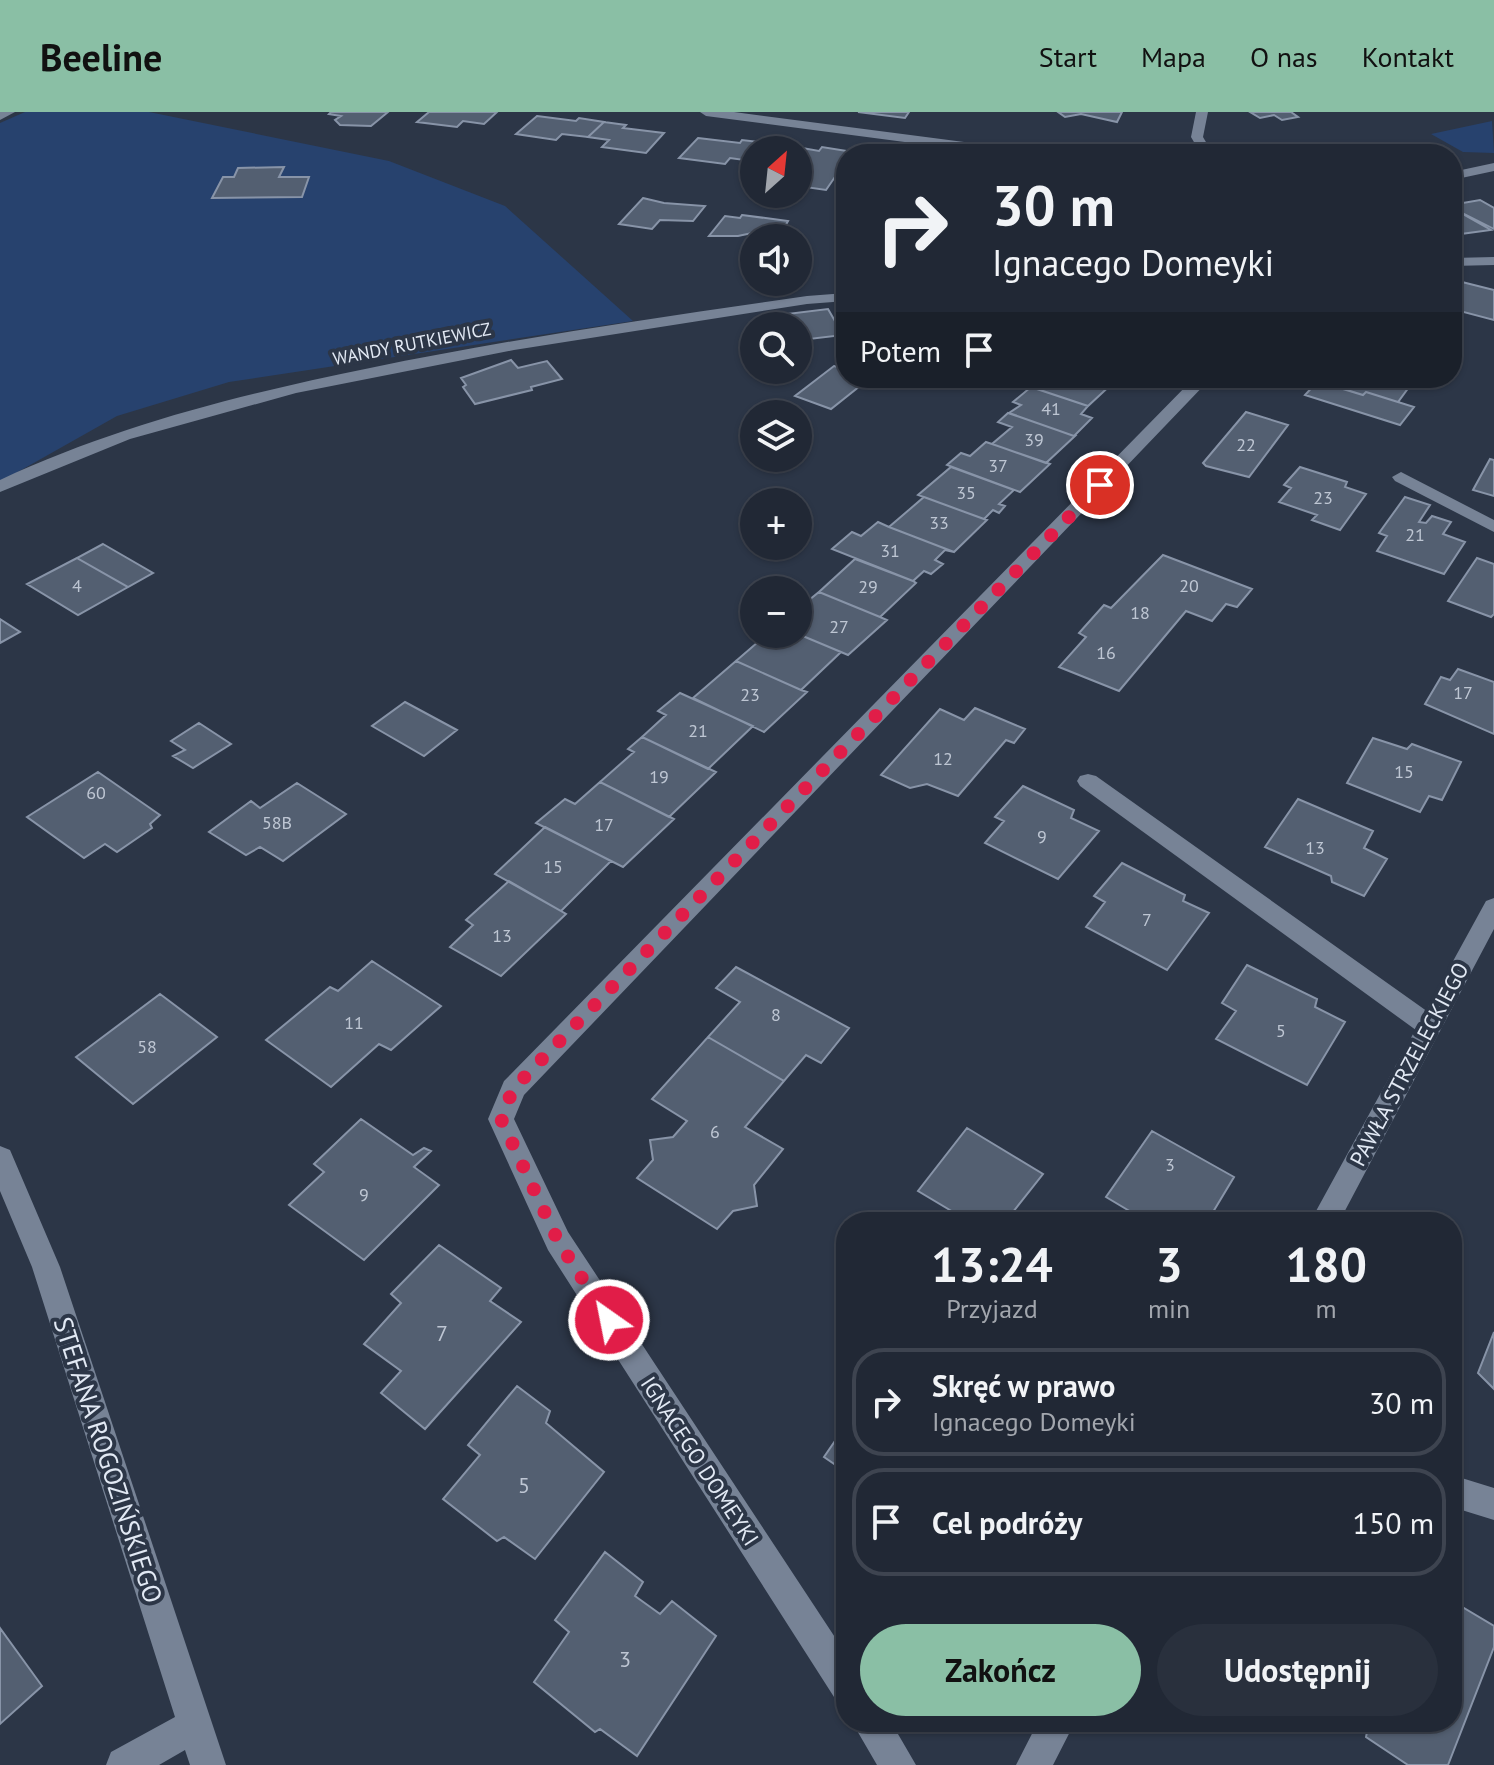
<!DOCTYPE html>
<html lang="pl">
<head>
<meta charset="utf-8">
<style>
  :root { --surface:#212835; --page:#29303d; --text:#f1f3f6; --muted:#a2a6ad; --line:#3e4450; --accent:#8abfa5 }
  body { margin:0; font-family:"PT Sans",sans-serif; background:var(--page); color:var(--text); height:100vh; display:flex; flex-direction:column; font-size:30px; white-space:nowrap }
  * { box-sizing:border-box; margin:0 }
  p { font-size:26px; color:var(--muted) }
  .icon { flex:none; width:44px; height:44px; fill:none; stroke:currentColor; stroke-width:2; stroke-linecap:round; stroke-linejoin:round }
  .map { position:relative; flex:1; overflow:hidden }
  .drawer { position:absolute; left:836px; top:1100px; width:626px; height:520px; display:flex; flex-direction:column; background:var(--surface); border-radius:32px; box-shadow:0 2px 6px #0004,0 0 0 2px var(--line) }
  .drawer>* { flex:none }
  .hud { position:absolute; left:836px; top:32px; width:626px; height:244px; border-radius:32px; box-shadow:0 2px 6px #0004,0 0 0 2px var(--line); background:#212835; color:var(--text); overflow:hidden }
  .needle { width:52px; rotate:27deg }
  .controls { position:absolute; left:740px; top:24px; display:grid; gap:16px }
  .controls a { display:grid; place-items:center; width:72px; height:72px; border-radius:50%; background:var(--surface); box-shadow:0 2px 6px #0004,0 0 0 2px var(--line); font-size:40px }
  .pin { position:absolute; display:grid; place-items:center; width:68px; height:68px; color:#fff; margin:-34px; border:4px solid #fff; border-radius:50%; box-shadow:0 2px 8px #0007 }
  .me { position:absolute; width:88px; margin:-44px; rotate:327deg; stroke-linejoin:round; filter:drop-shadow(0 0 6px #0008) }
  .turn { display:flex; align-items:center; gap:28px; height:168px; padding:0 24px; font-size:36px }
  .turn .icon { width:104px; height:104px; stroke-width:2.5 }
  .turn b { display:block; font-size:56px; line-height:68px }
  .then { display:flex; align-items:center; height:76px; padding:0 24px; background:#0003; gap:16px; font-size:30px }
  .eta { display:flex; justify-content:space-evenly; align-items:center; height:136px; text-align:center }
  .eta b { font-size:48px; font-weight:800; line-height:56px }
  .action { display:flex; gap:16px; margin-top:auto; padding:16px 24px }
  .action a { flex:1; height:92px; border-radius:48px; background:var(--accent); color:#111; font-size:32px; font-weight:800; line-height:92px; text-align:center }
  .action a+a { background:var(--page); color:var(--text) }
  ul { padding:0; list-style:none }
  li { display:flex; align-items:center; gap:24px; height:108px; margin:0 16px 12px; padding:0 8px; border:4px solid var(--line); border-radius:32px }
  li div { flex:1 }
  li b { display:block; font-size:30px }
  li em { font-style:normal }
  header { display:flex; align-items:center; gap:48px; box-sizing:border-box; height:112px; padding:0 40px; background:var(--accent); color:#111 }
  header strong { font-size:38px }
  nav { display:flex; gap:44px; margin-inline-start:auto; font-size:28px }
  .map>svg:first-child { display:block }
  .green { fill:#27426e }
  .building { fill:#535f71; stroke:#8894a8; stroke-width:2 }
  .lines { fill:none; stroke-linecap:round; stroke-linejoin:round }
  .lane { fill:#778396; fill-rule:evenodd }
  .street { fill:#778396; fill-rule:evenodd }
  .route { stroke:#e11d48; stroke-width:14; stroke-dasharray:0 25.2 }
  .labels { text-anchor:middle; stroke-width:8; stroke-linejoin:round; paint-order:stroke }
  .far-street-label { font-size:18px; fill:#e2e9f4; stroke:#2c3647 }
  .number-label { font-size:18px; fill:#bec6d3 }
  .street-label { font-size:22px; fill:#e2e9f4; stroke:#2c3647 }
  .near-number-label { font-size:22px; fill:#bec6d3 }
  .near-street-label { font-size:26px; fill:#e2e9f4; stroke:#2c3647 }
</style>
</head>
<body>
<header>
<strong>Beeline</strong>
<nav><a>Start</a><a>Mapa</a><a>O nas</a><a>Kontakt</a></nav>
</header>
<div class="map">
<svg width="1494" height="1653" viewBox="0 0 1494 1653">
  <rect width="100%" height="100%" fill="#2c3647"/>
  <path class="green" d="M25,0h124l240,49 116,45 128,115 -404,61 -112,34 -117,66v-359z
    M1492,9l2,32 -31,-1 -32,-18z"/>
  <path class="building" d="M331,0h57l-17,14 -31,-1 -5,-5 6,-4 -12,-2z
    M429,0h68l-13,12 -21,-3 -6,6 -40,-5z
    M858,0h51l-4,6z
    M1058,0h64l-5,10 -36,-8 -16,3z
    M1250,0h41l7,5 -16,3 -8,-5 -14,3z
    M537,4l39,5 3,-3 25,4 -16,15 -26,-3 -6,6 -40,-6z
    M604,10l22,3 -3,3 41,5 -18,20 -44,-6 7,-7 -21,-3z
    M698,26l42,5 2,-3 17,2 -15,18 -14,-2 -5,6 -46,-6z
    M791,34l28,5 3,-4 31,5 -7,2v7l-20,29 -28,-4v-36h-10z
    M284,55l-5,10h30l-7,20 -90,1 11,-21h11l4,-9z
    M643,86l21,5 41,3 -12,15 -33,-1 -8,9 -33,-5z
    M1458,88l5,3 17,-3 14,8v21l-42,-21v-6z
    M1452,96l39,22 -38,5z
    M742,103l46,6 -3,5 -47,10h-29l16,-20 15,2z
    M1462,170l32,8v30l-42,-11 7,-11 -7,-3z
    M828,197l15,26 -42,5 -3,-14h-5l-6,-12z
    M511,248l7,8 29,-7 15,18 -31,8 1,3 -57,14 -12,-17 3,-2 -5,-7z
    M834,254l12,3v9h24l-39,31 -36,-13z
    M1046,266h59l10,3 -27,25 -54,-18z
    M1378,266l31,9 -11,15 -32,-10 -3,3 -53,-16z
    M1318,269l45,14 3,-3 48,15 -14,18 -95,-30z
    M1031,275l57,19 -7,8 11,4 -18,18 -65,-23 12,-8 -8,-3z
    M1246,300l42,13 -39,52 -43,-11 -3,-3z
    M1008,301l66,23h1l-29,27 -54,-19 20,-17 -14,-5z
    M986,330l6,2 58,20 -30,28 -73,-27 14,-12 9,3z
    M1490,347l4,1v36l-21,-6z
    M951,355l63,23 -15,14 6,2 -6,7 -6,-3 -9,9 -66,-24z
    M1300,355l47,15 -2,5 21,7 -26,36 -28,-10 5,-5 -38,-13 12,-14 -7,-3z
    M924,385l60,22 3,1 -33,32 -65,-25z
    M1405,385l25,8 -11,17 7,1 6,-7 19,6 -8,12 22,8 -21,32 -67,-23 10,-15 -8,-3z
    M878,410l11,5 65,25 -9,-2 -10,10 8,4 -12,10 -7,-3 -11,10 -81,-32 20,-17 9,4z
    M103,432l50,29 -25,14 -51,-29z
    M1163,443l89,34 -15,18 -11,-3 -14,17 -26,-10 -67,80 -60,-24 27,-30 -7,-4 25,-28 7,3z
    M77,446l51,29 -50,28 -51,-31z
    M1477,446l17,6v50l-3,3 -43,-16z
    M855,447l58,22 3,2 -36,34 -61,-25z
    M819,480l61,25 7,3 -39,35 -7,-3 -43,-18v-25z
    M0,507l20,13 -20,11z
    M761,522h37l43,18 -40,38 -65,-29 22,-19 -4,-2z
    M736,549l65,29 6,2 -43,40 -71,-34z
    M1458,557l36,13v52l-69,-30 16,-27 9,3z
    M680,581l73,33 -45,43 -66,-32 24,-22 -8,-4z
    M405,590l52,28 -33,26 -52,-30z
    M975,596l50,21 -11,14 -8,-3 -48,56 -31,-12 -17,4 -29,-13 59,-66 24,11z
    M199,611l32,21 -38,24 -20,-12 12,-6 -14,-9z
    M642,625l74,35 -47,45 -69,-35 34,-30 -6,-3z
    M1373,626l34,11 5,-5 49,18 -19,38 -13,-4 -9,16 -73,-29z
    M98,660l62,43 -10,9 2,4 -35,24 -12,-8 -21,14 -57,-41z
    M600,670l74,37 -51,48 -87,-44 29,-24 10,5z
    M297,671l49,31 -63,47 -23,-14 -14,8 -37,-23 42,-31 9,7z
    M1023,674l51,24 -3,8 28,13 -41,48 -73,-36 19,-22 -9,-4z
    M1298,687l75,32 -9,17 23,11 -23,37 -32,-14 -1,-6 -66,-29z
    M545,715l66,34 -50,50 -66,-37z
    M1122,751l63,32 -2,6 26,12 -42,57 -81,-43 19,-25 -11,-6z
    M509,769l57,33 -65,62 -51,-29 23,-22 -7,-5z
    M372,849l69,45 -50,44 -12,-6 -48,43 -65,-47 64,-53 8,4z
    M1247,853l70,34 -2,8 30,15 -38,63 -91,-46 20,-28 -14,-8z
    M736,855l113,61 -28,35 -15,-8 -22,26 -76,-44 32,-35 -24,-14z
    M160,882l57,43 -84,67 -57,-47z
    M708,925l76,44 -39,46 38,22 -29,36 3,21 -24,5 -16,18 -80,-51 16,-18 -3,-20 23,-3 14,-16 -35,-22z
    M361,1007l52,36 11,-7 7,3 -17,16 25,18 -75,75 -75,-55 35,-33 -10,-8z
    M967,1016l76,46 -38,48h-35l-52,-31z
    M1152,1019l82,46 -27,45h-59l-42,-25z
    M439,1133l62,43 -11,13 31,21 -96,107 -44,-36 20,-22 -37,-27 37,-41 -10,-9z
    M1494,1220v57l-16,-16z
    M517,1274l33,25 -4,12 58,49 -69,87 -31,-22 -7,4 -54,-42 37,-44 -12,-10z
    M846,1313v47l-22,-15z
    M605,1440l38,30 -8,14 25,18 12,-13 44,35 -79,120 -37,-27 -5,3 -61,-50 35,-50 -14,-12z
    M1452,1472l9,6 -2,15 35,21v21l-46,118h-40l-42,-28 3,-15h83z
    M0,1516l42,58 -42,38z"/>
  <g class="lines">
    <path class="lane" d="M1401,360l93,48v12l-99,-51 -3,-4z
      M1088,662l8,2 342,243 4,7 -4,7 -9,3 -9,-3 -340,-247 -3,-5 3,-5z
      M1452,1363l42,13v32l-42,-13z"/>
    <path class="street" d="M0,0h15l-15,8z
      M700,0h34l291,38 6,4h-35l-290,-38z
      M1196,0h12l-5,25 10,17h-12l-10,-17z
      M1494,51v8l-42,9v-8z
      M1494,145v8l-42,1v-8z
      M846,181v8l-39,3 -293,46 -218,43 -166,46 -130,53v-12c118,-55 243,-86 370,-112 145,-30 291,-51 437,-72z
      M1194,266h17l-687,717 -10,24 54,113 278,422v48l-12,-5 -286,-447 -60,-131 16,-38z
      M1494,786v31l-155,293h-29l176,-321z
      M0,1034l10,4 50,117 166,498h-36l-5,-15 -26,15h-53l5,-13 64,-35 -143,-450 -32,-76z
      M852,1610h39l25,43h-39z
      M1038,1610h37l-22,43h-37z"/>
  </g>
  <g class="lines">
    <path class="route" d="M609,1208l-51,-79 -57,-122 12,-30 587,-604"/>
  </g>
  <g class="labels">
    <g class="far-street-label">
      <text transform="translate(412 232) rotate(-11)" y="6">WANDY RUTKIEWICZ</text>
    </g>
    <g class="number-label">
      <text x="1051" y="303">41</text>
      <text x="1034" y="334">39</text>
      <text x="1246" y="339">22</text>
      <text x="998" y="360">37</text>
      <text x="966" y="387">35</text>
      <text x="1323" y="392">23</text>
      <text x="939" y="417">33</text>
      <text x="1415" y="429">21</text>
      <text x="890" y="445">31</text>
      <text x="77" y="480">4</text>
      <text x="1189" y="480">20</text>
      <text x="868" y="481">29</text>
      <text x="1140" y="507">18</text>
      <text x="839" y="521">27</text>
      <text x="1106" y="547">16</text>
      <text x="1463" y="587">17</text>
      <text x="750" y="589">23</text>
      <text x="698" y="625">21</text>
      <text x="943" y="653">12</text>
      <text x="1404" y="666">15</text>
      <text x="659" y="671">19</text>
      <text x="96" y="687">60</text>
      <text x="277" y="717">58B</text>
      <text x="604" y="719">17</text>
      <text x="1042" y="731">9</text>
      <text x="1315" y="742">13</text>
      <text x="553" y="761">15</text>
      <text x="1147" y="814">7</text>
      <text x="502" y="830">13</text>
      <text x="776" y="909">8</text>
      <text x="354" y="917">11</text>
      <text x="1281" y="925">5</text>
      <text x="147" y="941">58</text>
      <text x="715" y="1026">6</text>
      <text x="1170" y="1059">3</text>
      <text x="364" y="1089">9</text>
    </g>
    <g class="street-label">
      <text transform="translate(1409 952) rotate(-62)" y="8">PAWŁA STRZELECKIEGO</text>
      <text transform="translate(700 1349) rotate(57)" y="8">IGNACEGO DOMEYKI</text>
    </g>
    <g class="near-number-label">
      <text x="442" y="1229">7</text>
      <text x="524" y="1381">5</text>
      <text x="625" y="1555">3</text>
    </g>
    <g class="near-street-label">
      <text transform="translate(108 1348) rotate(72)" y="9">STEFANA ROGOZIŃSKIEGO</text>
    </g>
  </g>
</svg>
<div class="controls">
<a><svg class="needle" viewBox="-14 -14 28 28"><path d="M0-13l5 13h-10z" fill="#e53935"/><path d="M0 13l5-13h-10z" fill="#a2a6ad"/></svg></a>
<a><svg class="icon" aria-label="sound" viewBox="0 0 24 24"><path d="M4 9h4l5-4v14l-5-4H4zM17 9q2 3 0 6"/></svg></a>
<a><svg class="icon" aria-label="search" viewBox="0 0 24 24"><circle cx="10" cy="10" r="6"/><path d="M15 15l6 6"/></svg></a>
<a><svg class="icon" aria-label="layers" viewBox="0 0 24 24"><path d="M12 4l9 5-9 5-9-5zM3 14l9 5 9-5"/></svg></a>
<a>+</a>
<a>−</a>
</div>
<div class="pin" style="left:1100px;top:373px;background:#d93025"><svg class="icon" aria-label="arrive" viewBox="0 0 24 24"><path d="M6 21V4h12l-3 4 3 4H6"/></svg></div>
<svg class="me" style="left:609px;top:1208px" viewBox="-20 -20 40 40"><circle r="17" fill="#e11d48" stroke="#fff" stroke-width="3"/><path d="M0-11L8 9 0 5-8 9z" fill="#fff"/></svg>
<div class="hud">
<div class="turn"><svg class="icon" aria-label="right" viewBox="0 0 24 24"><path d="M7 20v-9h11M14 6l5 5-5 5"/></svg><div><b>30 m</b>Ignacego Domeyki</div></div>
<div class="then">Potem<svg class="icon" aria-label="arrive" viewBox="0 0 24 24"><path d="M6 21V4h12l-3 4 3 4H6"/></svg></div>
</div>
<section class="drawer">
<div class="eta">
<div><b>13:24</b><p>Przyjazd</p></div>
<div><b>3</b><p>min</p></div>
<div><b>180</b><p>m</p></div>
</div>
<ul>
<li><svg class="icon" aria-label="right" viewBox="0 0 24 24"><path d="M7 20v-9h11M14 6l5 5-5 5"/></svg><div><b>Skręć w prawo</b><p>Ignacego Domeyki</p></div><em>30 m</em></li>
<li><svg class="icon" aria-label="arrive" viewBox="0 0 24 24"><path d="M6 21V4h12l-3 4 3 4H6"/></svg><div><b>Cel podróży</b></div><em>150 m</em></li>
</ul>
<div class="action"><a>Zakończ</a><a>Udostępnij</a></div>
</section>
</div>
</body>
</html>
